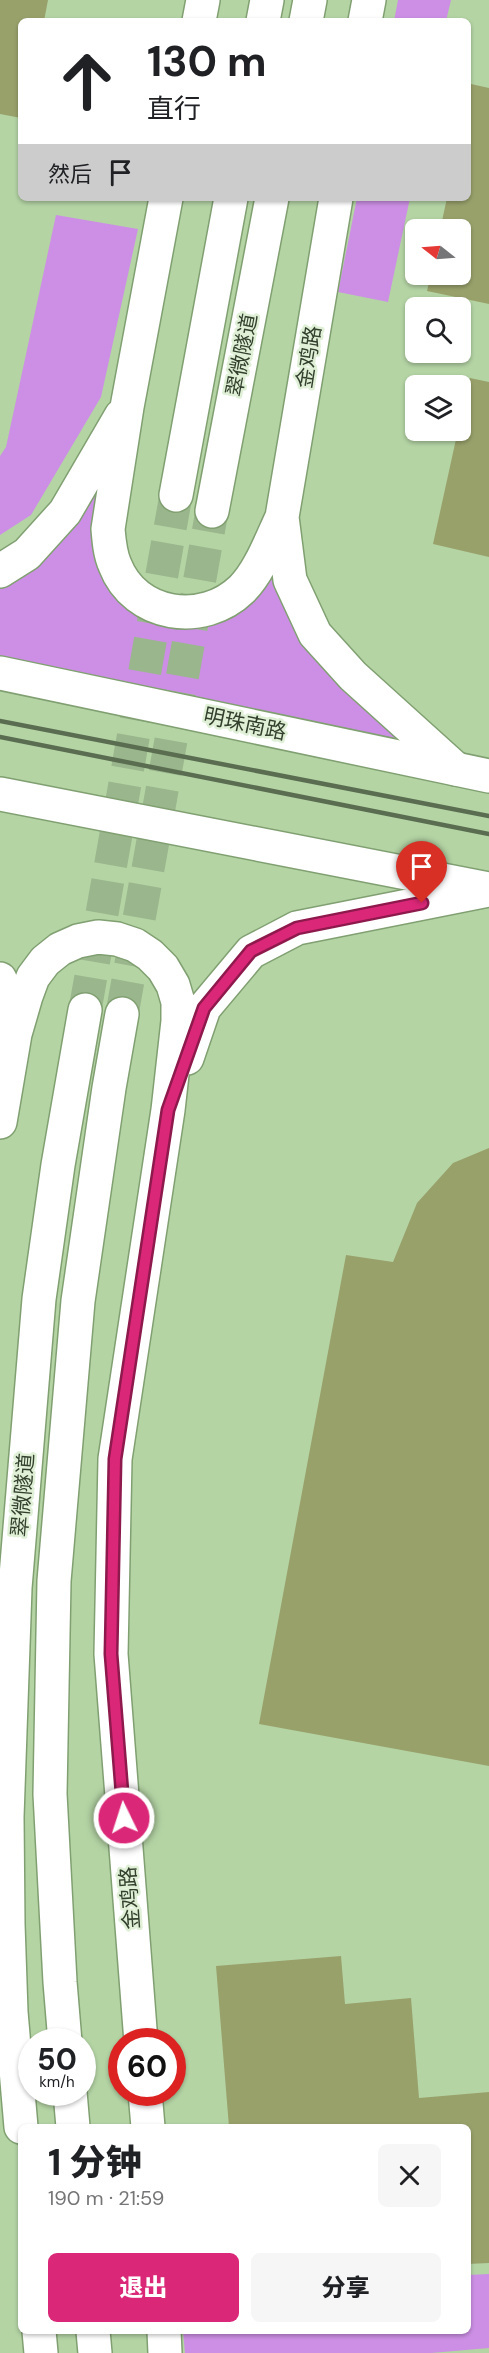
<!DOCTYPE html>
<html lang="zh">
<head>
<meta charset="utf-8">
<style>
  :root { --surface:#fff; --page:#f6f6f6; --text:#202124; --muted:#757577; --accent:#db2777 }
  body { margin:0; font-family:"DM Sans","Noto Sans SC",sans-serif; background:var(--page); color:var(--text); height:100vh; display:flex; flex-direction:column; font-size:22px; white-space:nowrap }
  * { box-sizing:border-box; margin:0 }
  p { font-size:20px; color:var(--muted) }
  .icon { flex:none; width:33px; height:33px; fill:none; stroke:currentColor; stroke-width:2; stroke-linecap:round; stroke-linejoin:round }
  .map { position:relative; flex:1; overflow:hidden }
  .details { position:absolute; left:18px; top:2124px; width:453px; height:210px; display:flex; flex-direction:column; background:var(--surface); border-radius:9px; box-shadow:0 2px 4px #0004 }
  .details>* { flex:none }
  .top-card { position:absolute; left:18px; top:18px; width:453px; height:183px; border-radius:9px; box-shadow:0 2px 4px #0004; background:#fff; color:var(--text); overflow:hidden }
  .needle { width:39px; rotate:287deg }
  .tools { position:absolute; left:405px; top:219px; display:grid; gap:12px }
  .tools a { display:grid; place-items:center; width:66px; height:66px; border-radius:9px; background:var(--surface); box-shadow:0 2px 4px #0004; font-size:30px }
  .speed { position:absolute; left:18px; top:2028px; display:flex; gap:12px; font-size:30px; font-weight:700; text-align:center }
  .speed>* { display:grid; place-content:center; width:78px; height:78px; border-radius:50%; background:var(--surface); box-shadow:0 2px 4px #0004; line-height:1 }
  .speed small { font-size:15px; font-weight:400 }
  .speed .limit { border:9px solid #d22; background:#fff; color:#111 }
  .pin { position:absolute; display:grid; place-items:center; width:51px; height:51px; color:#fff; margin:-62px -26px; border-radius:50% 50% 50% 0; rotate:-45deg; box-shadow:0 0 6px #0007 }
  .pin .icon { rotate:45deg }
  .me { position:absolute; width:66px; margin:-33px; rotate:356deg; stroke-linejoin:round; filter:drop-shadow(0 0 4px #0008) }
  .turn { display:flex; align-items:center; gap:21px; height:126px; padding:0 30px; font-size:27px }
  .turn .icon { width:78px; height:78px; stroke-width:2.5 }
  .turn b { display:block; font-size:42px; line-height:51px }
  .then { display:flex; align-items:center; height:57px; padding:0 30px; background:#0003; gap:12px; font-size:22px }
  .round { display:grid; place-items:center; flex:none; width:63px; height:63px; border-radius:9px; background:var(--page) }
  .overview { display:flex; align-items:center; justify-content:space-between; height:102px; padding:0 30px }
  h1 { font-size:36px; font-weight:800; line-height:45px }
  .action { display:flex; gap:12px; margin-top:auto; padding:12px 30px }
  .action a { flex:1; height:69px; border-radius:9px; background:var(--accent); color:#fff; font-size:24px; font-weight:800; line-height:69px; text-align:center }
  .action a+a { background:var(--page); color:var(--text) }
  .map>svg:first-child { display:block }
  .green { fill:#cc8fe5 }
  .building { fill:#99a16b }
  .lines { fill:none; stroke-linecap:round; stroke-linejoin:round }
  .secondary-tunnel { stroke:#9ab68c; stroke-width:33; stroke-dasharray:33 16; stroke-linecap:butt }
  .secondary-casing { stroke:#81a072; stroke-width:36 }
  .primary-casing { stroke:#81a072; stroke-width:36 }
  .highway-casing { stroke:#81a072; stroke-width:36 }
  .secondary { stroke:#fff; stroke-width:33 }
  .primary { stroke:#fff; stroke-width:33 }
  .highway { stroke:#fff; stroke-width:33 }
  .rail { stroke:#5a6d51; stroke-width:4.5 }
  .route-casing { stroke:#8e194d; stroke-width:15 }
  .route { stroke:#db2777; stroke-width:10 }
  .labels { text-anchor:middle; stroke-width:5; stroke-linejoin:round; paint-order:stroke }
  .street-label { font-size:21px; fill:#33402d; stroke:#dff0d7 }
</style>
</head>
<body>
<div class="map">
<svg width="489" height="2353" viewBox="0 0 489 2353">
  <rect width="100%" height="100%" fill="#b4d4a4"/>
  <path class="green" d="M398,0h53l-5,21h-52z
    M357,198h53l-22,104 -50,-10z
    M56,215l82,14 -37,168 -70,118 -31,20v-79l6,-9z
    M114,447l-16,70 74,106 105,-80 1,43 151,170 -429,-91v-84z
    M489,2274v74l-58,5h-246l-2,-22h285v-56z"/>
  <path class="building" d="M0,0h48l-4,21h-23v97l-21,-4z
    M471,84l18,4v216l-62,-13 4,-17h29v-44h-20l7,-32h21v-102z
    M470,378l19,4v175l-56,-13 25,-114h2v-11z
    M489,1148v618l-230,-42 87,-469 47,7 24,-59 36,-40z
    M341,1956l4,48 66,-6 8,100 70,-6v171l-21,1v-137h-239l-13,-161z"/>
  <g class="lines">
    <path class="secondary-tunnel" d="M85,1010l91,-515
      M122,1014l90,-503"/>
    <g class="secondary-casing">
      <path id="secondary" d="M199,21l4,-21
        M263,21l4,-21
        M306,21l4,-21
        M365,21l4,-21
        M166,198l-39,209 -19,122c1,12 2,25 7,36 20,52 88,62 127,24 18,-18 29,-49 40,-72
        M336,198l-54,319 8,63 25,54 38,42 103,93
        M176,495l55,-297
        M212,511l60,-313
        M0,571l27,-17 38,-42 56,-96
        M65,2042l-5,-60 -10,-188 4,-213 24,-280 31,-213 13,-74
        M70,2092l3,35
        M21,2127l-10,-115 -3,-88 -1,-107 8,-229 24,-289 19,-134 27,-155
        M39,2331l2,22
        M93,2331l2,22"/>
    </g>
    <g class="primary-casing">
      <path id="primary" d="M0,979l7,16 7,34
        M187,1058l17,-50 47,-56 46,-24 192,-38
        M0,1122l15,-88 11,-38 7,-19 12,-16 15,-12 18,-8 20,-4 19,2 18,6 15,10 13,13 10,17 5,17v19l-10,89 -53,349 -4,195 30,388
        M145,2092l3,35
        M164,2331l1,22"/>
    </g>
    <g class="highway-casing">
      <path id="highway" d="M0,673l489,103
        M0,794l489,95"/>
    </g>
    <use href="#secondary" class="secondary"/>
    <use href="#primary" class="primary"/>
    <use href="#highway" class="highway"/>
    <path class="rail" d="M0,721l489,95
      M0,737l489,97"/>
  </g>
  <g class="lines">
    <g class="route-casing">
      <path id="route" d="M124,1818l-13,-164 4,-195 53,-349 36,-102 47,-57 46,-23 125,-25"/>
    </g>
    <use href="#route" class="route"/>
  </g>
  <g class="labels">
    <g class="street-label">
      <text transform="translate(242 355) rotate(-79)" y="7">翠微隧道</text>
      <text transform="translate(309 357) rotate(-81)" y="7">金鸡路</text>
      <text transform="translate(245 724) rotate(12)" y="7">明珠南路</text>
      <text transform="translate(23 1495) rotate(-85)" y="7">翠微隧道</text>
      <text transform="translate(130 1898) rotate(-94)" y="7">金鸡路</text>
    </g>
  </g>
</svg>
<div class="tools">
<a><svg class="needle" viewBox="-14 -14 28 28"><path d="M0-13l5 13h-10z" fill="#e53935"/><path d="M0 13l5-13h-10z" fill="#757577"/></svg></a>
<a><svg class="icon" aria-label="search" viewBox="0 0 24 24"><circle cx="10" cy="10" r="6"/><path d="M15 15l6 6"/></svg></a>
<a><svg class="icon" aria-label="layers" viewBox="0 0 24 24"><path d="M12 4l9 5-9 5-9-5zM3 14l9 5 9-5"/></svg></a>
</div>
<div class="speed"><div>50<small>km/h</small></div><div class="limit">60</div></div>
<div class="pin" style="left:422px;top:903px;background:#d93025"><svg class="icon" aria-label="arrive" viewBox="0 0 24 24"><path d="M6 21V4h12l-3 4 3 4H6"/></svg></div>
<svg class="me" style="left:124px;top:1818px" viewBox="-20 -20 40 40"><circle r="17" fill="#db2777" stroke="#fff" stroke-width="3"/><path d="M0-11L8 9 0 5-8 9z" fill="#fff"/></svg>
<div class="top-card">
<div class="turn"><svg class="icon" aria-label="ahead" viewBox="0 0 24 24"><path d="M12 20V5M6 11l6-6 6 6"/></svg><div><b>130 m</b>直行</div></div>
<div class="then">然后<svg class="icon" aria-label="arrive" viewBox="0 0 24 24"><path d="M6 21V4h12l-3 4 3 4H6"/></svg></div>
</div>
<section class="details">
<div class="overview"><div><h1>1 分钟</h1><p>190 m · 21:59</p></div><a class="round"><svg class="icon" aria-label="close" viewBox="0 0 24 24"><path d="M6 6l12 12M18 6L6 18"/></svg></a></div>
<div class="action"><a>退出</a><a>分享</a></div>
</section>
</div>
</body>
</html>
